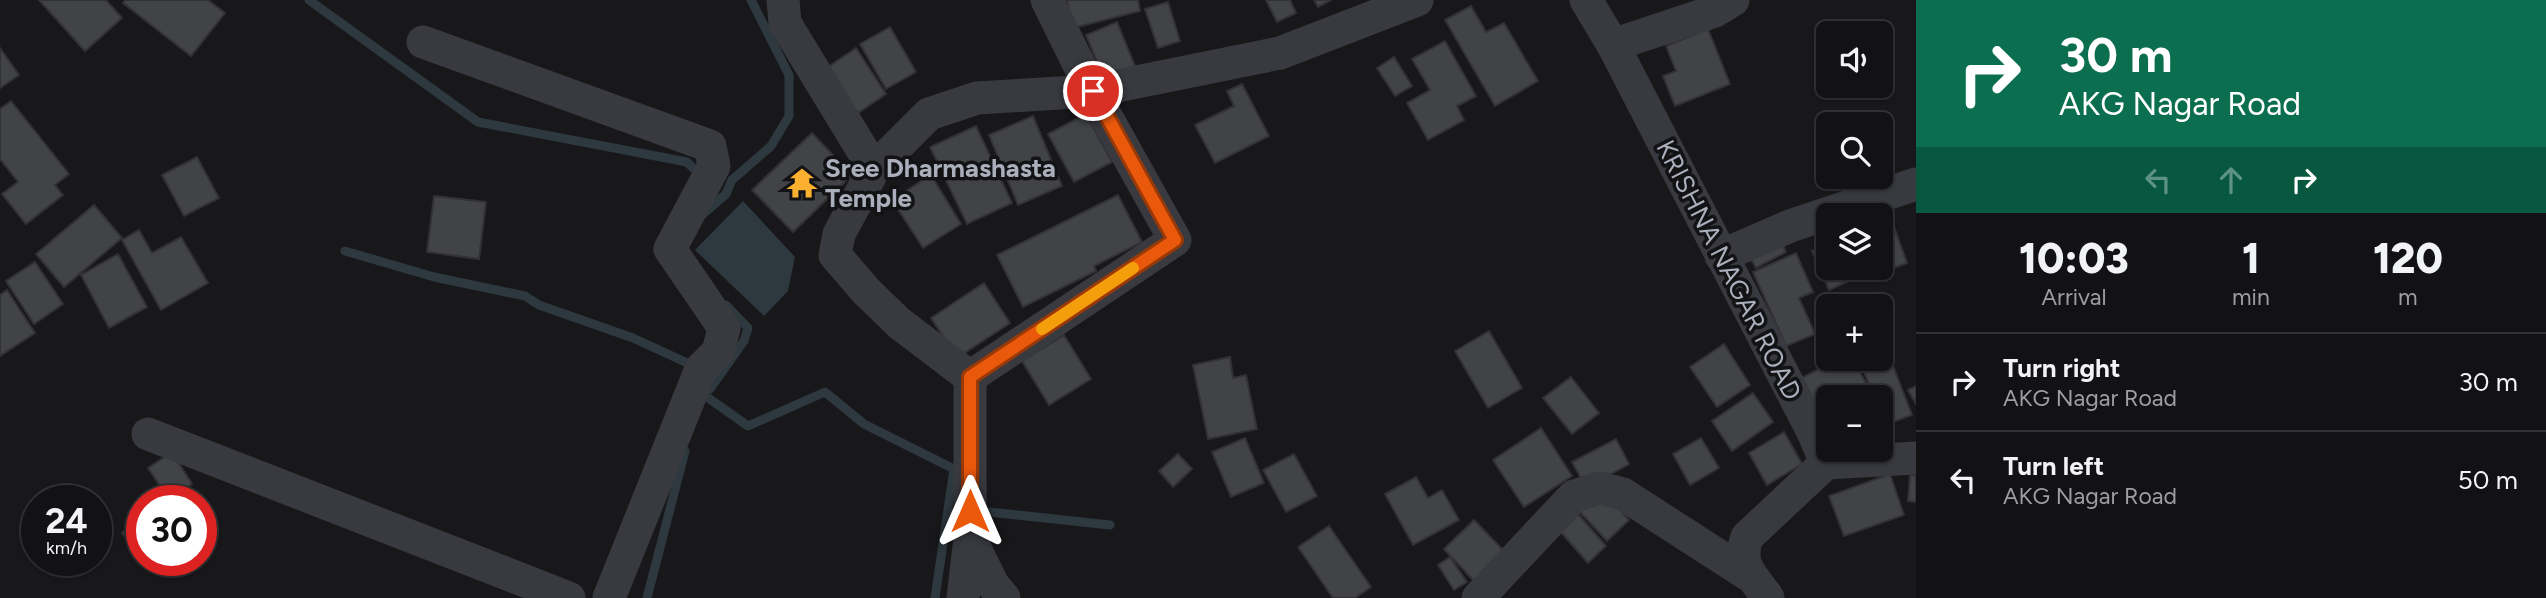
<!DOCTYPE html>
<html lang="en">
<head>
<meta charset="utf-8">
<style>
  :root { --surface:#121214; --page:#1f2022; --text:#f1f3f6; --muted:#9c9ea0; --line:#313234 }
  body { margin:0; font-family:Figtree,sans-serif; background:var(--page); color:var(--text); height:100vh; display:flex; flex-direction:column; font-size:26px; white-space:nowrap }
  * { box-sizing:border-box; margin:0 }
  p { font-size:23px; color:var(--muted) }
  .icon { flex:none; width:38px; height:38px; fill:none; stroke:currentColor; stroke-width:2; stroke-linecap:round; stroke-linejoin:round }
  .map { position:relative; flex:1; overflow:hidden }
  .drawer { display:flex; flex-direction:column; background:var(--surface); width:630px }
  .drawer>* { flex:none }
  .hud { background:#0b6e4f; color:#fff; overflow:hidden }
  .buttons { position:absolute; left:1816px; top:21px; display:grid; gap:14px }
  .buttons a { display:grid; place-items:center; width:77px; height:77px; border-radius:10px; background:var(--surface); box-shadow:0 2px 5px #0004,0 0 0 2px var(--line); font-size:35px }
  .speed { position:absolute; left:21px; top:485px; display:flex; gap:14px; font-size:35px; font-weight:700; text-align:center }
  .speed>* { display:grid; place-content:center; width:91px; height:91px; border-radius:50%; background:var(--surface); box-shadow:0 2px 5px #0004,0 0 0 2px var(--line); line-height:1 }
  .speed small { font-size:18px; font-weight:400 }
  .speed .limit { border:10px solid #d22; background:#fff; color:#111 }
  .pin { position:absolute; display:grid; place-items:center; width:60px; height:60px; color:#fff; margin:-30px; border:4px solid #fff; border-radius:50%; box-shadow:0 2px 7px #0007 }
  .me { position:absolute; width:77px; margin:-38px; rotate:0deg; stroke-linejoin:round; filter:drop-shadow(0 0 5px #0008) }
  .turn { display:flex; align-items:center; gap:24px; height:147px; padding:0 28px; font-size:32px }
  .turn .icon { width:91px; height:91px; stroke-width:2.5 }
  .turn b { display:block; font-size:49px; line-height:60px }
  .lanes { display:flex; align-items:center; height:66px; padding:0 28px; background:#0003; justify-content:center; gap:35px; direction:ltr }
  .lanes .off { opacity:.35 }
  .eta { display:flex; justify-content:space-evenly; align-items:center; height:119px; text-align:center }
  .eta b { font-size:42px; font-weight:800; line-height:49px }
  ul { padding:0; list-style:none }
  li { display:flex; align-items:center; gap:21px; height:98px; padding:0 28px; border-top:2px solid var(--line) }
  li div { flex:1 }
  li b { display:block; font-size:26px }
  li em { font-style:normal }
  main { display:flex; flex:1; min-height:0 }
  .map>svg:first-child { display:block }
  .water { fill:#2d383f }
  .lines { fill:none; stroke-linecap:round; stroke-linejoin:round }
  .stream { stroke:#2d383f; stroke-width:9 }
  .building { fill:#424347; stroke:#323236; stroke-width:2 }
  .minor { stroke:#393a40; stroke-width:33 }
  .route-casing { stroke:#983908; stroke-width:18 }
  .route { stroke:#ea580c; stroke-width:12 }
  .slow { stroke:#f59e0b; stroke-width:12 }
  .labels { text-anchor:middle; stroke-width:7; stroke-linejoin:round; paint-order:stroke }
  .poi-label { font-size:26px; font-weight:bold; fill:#aaafbb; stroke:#131315; text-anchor:start }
  .street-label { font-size:26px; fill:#aaafbb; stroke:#131315 }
</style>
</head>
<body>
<main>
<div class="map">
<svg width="1916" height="598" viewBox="0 0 1916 598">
  <rect width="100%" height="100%" fill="#18181a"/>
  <path class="water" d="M743,201l52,56 -7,34 -24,25 -69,-66z"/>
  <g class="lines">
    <path class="stream" d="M309,0l169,122 209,40 8,8
      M703,214l23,-20 6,-14 39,-34 18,-30v-41l-38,-75
      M345,251l89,26 91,19 14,9 94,33 63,29
      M710,389l34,-48 4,-13 -22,-23
      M707,397l41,29 77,-34 39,32 90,45 -19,129
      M989,512l121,13
      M647,598l38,-147"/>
  </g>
  <path class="building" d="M39,0h67l16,18 -37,33z
    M125,0h83l17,13 -34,43 -68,-53z
    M1067,0h71l2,11 -67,17z
    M1266,0h24l6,13 -19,9z
    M1314,0h17l-13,7z
    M1168,2l12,39 -22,7 -13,-39z
    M1471,6l15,26 18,-9 34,58 -43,25 -50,-86z
    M1117,22l18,44 -31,13 -18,-44z
    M890,27l26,45 -30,17 -26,-45z
    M1708,29l22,55 -55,22 -12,-30 13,-5 -10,-25z
    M1445,41l31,55 -19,10 7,14 -36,20 -21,-37 23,-13 -18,-31z
    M0,48l19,27 -19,13z
    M856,48l30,46 -28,19 -30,-46z
    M1394,57l18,29 -17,10 -18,-28z
    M1242,84l27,52 -54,27 -20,-38 39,-19 -7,-15z
    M11,101l58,73 -14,11 8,10 -37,29 -24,-30 16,-12 -18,-23v-50z
    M1086,114l26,48 -38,20 -26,-48z
    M1033,116l29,70 -44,19 -29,-70z
    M976,126l36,77 -45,21 -37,-77z
    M812,133l40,42 -59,57 -41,-42z
    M197,157l22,41 -35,18 -22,-41z
    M931,175l30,49 -38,24 -31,-48z
    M1118,195l24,47 -48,24 2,5 -73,36 -26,-52z
    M434,196l52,6 -7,57 -52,-7z
    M94,205l28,33 -58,49 -28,-33z
    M1892,221l15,42 -43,16 -4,-11h21v-43z
    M139,230l13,23 29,-16 27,46 -47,27 -39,-70z
    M1780,239l6,13 -30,16 -7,-12z
    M1829,243v25h27l4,8 -31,14 -17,-39z
    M1796,253l17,39 -14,6 16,36 -29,12 -33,-74z
    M118,254l29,53 -38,21 -28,-53z
    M35,262l28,42 -29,20 -28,-43z
    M984,283l26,40 -53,35 -26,-40z
    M7,290l28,43 -35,23v-61z
    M1489,331l33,57 -34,20 -33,-57z
    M1064,335l27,44 -42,26 -27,-44z
    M1724,344l26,41 -33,22 -27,-40z
    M1885,345l27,70 -27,10 -4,-9v-19h-7l-15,-38h22v-13z
    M1230,357l3,21 13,-3 11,54 -49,10 -15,-74z
    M1838,359h15l15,28 -18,10h-21v11l-13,7 -18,-35z
    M1571,377l28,36 -27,21 -29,-36z
    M1916,386v18l-8,-14z
    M1753,393l20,29 -41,29 -20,-30z
    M1541,428l31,48 -48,31 -31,-47z
    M1784,432l18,32 -35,21 -18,-32z
    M1245,438l19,45 -33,14 -19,-45z
    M1701,438l18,30 -29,17 -17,-31z
    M1616,439l13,25 -43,24 -14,-26z
    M172,452l20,32 -23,15 -21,-31z
    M1178,454l14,15 -19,18 -14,-16z
    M1294,454l23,42 -31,16 -23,-42z
    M1890,474l14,41 -60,21 -15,-40z
    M1910,475h6v27l-8,-1z
    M1416,477l12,21 14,-8 17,30 -46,25 -28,-51z
    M1602,490l27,30 -22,21 -28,-30z
    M1578,514l28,32 -18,17 -29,-33z
    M142,516v21l-9,8 -11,-12z
    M1474,520l31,32 -31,29 -30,-32z
    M1329,526l42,61 -16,11h-22l-35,-51z
    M1450,557l17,25 -13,8 -16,-25z"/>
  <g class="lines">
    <path class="minor" d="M783,0l2,23 89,146
      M1586,0l27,45 201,389 12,29 90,-5
      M423,42l287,104 4,20 -44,83 54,79 -6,24 -17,17 -92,229
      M1613,45l102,-34 18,-11
      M1721,256l69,-30 126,-42
      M970,377l-71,-54 -33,-32 -31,-36 4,-21 35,-65 55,-55 48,-16 115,-7 188,-38 137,-53
      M148,434l421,164
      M970,538l23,47 11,13
      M963,598l7,-60v-161l205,-137 -83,-149 -45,-91
      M1478,598l96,-102 26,-8 23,6 127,82
      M1768,598c-15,-22 -31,-32 -21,-61l79,-74"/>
  </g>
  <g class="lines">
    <g class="route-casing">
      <path id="route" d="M970,511v-134l205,-137 -82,-149"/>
    </g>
    <use href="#route" class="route"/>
    <path class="slow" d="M1042,329l91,-61"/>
  </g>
  <defs>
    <g id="temple-bare" transform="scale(2.415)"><path d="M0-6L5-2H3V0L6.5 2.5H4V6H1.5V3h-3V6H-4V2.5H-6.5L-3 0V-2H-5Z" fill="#fbb030" stroke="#131315" stroke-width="2.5" paint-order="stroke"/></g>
  </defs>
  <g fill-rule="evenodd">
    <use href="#temple-bare" x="802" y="183"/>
  </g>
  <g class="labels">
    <g class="poi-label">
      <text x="825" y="177">Sree Dharmashasta<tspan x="825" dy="30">Temple</tspan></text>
    </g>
    <g class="street-label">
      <text transform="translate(1729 270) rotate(63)" y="9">KRISHNA NAGAR ROAD</text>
    </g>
  </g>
</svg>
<div class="buttons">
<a><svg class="icon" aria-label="sound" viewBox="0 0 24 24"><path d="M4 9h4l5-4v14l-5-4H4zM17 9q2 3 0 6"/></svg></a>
<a><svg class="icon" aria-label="search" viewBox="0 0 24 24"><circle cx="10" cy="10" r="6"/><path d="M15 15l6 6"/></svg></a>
<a><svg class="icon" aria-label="layers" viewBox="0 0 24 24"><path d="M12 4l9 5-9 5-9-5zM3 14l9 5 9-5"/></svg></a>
<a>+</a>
<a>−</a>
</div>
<div class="speed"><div>24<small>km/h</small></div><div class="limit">30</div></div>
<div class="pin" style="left:1093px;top:91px;background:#d93025"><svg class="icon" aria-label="arrive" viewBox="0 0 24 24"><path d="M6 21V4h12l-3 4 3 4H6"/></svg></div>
<svg class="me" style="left:970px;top:511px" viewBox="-20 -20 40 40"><path d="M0-17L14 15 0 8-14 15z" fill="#ea580c" stroke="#fff" stroke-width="4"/></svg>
</div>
<section class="drawer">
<div class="hud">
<div class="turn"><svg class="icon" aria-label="right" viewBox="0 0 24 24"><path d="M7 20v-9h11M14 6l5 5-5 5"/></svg><div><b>30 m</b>AKG Nagar Road</div></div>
<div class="lanes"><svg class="icon off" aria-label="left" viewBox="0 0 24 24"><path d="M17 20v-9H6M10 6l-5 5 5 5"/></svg><svg class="icon off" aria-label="ahead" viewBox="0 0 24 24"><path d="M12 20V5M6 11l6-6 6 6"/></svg><svg class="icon" aria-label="right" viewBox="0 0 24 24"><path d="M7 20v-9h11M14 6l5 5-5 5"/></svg></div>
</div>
<div class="eta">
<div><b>10:03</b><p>Arrival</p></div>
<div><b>1</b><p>min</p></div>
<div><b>120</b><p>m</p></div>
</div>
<ul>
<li><svg class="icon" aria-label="right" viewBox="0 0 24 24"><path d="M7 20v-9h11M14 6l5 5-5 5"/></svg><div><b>Turn right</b><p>AKG Nagar Road</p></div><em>30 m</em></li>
<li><svg class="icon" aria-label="left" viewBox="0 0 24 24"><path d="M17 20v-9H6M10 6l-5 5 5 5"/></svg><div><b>Turn left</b><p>AKG Nagar Road</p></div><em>50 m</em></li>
</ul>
</section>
</main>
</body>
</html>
